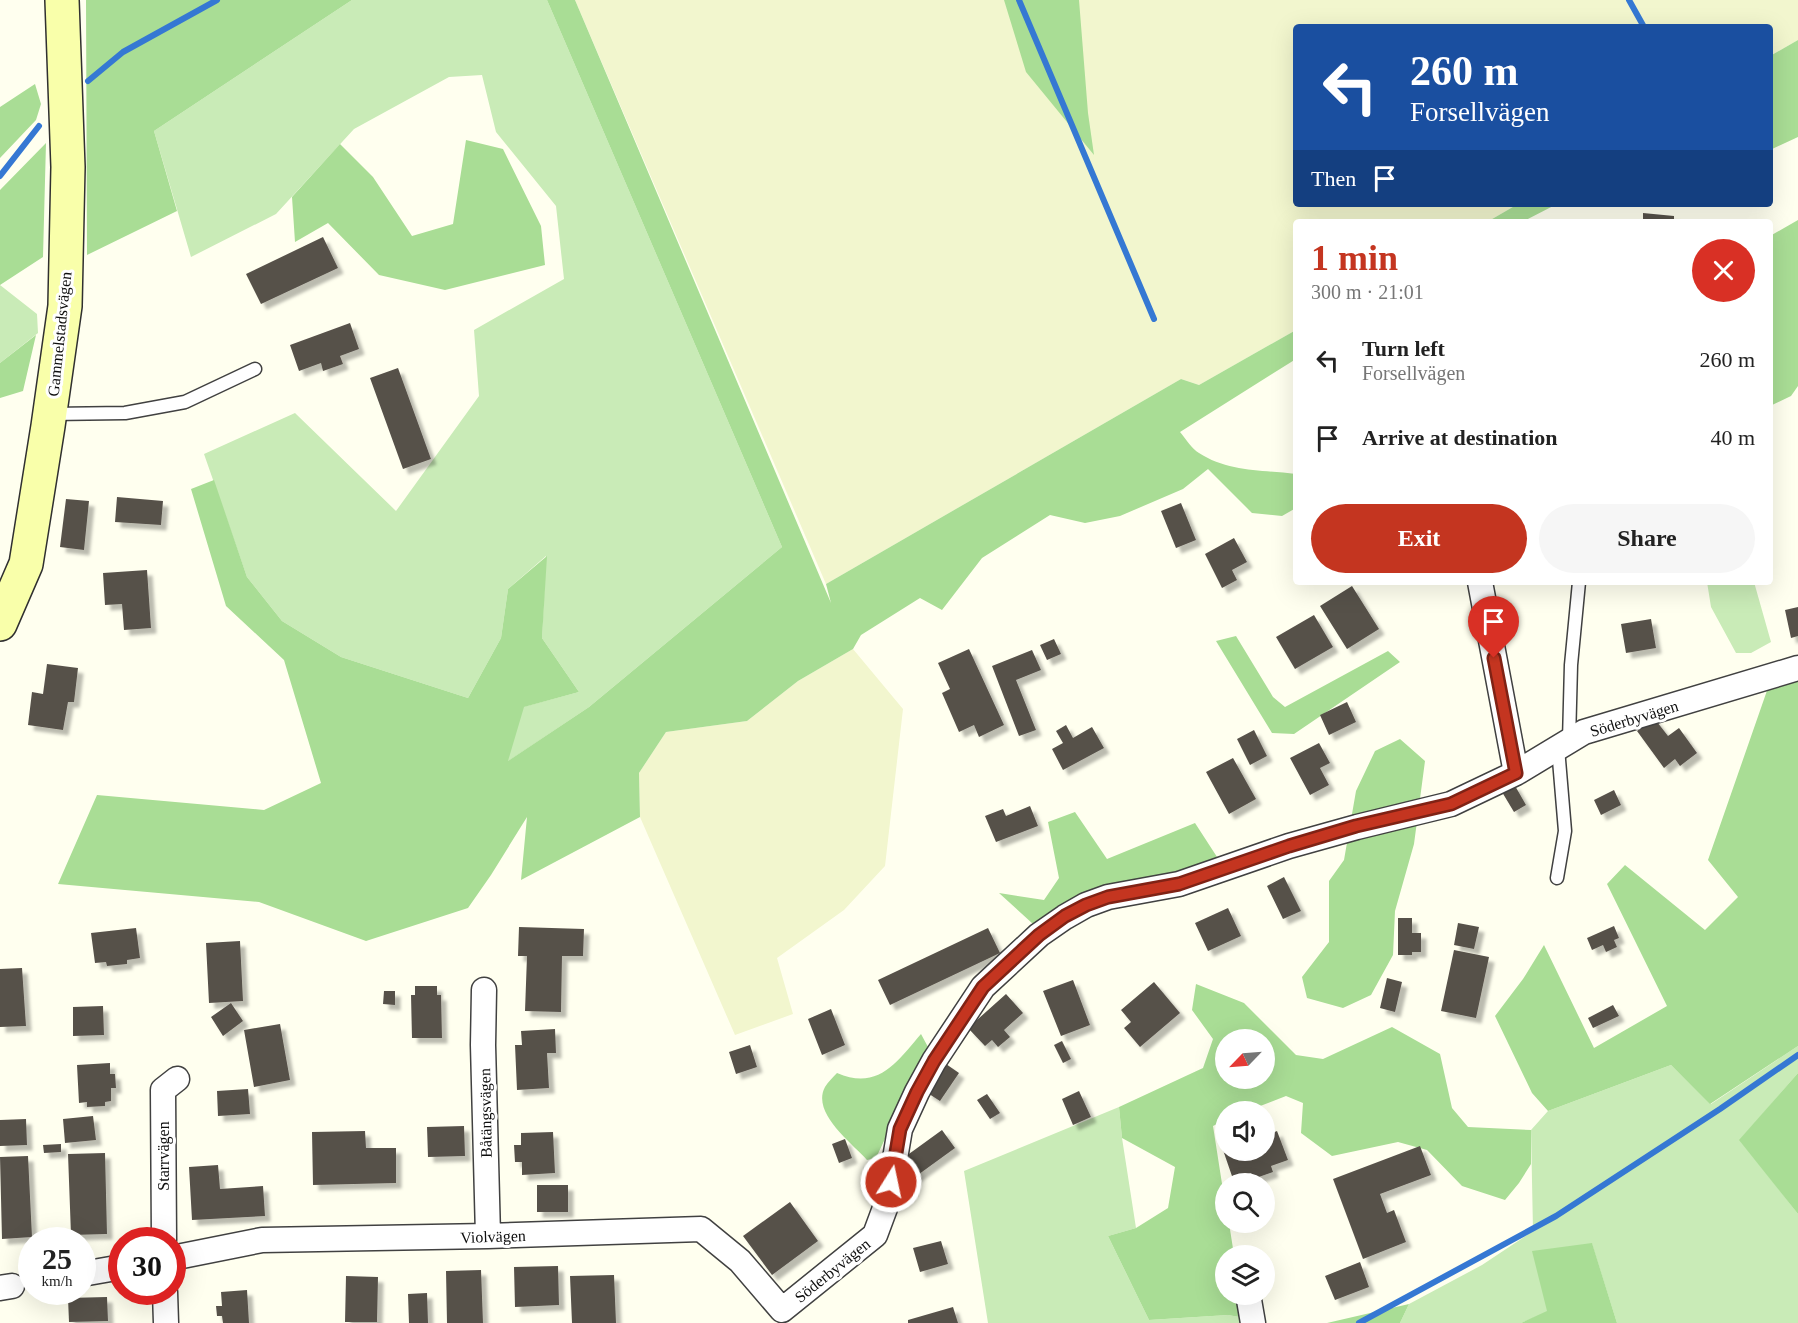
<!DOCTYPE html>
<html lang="en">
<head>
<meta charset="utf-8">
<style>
  :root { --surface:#fff; --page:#f6f6f6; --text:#222; --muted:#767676; --accent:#c43520 }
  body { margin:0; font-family:"Times New Roman",serif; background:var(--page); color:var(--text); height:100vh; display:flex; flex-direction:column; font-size:22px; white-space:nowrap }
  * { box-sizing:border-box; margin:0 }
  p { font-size:20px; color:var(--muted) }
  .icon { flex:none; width:33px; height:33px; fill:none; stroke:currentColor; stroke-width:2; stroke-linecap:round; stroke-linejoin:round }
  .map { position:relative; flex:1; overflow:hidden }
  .side { position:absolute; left:1293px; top:219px; width:480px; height:366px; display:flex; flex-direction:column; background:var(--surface); border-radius:6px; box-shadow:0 6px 24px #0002 }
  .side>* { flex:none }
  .guide { position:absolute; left:1293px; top:24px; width:480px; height:183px; border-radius:6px; box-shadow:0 6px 24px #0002; background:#1a4fa0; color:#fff; overflow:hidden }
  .needle { width:39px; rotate:245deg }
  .buttons { position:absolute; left:1215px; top:1029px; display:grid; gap:12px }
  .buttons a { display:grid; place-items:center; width:60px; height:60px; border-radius:50%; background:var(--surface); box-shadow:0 6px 24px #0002; font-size:30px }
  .speed { position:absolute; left:18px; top:1227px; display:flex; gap:12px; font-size:30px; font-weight:700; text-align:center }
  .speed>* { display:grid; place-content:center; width:78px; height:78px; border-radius:50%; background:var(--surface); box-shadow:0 6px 24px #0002; line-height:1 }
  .speed small { font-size:15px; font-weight:400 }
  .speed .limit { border:9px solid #d22; background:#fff; color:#111 }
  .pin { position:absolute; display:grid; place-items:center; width:51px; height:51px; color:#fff; margin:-62px -26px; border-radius:50% 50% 50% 0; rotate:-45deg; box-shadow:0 0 6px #0007 }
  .pin .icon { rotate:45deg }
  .me { position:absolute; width:66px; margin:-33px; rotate:10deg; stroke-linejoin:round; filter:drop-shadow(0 0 4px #0008) }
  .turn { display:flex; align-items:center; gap:21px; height:126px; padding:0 18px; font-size:27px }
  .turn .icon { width:78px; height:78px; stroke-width:2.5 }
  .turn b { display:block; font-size:42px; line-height:51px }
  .then { display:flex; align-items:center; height:57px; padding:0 18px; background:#0003; gap:12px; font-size:22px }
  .round { display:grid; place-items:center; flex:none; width:63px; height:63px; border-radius:32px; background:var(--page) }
  .headline { display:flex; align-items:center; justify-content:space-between; height:102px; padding:0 18px }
  h1 { font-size:36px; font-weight:700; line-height:45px; color:var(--accent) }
  .cta { display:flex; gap:12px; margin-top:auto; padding:12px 18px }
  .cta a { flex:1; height:69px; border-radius:36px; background:var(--accent); color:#fff; font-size:24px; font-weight:700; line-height:69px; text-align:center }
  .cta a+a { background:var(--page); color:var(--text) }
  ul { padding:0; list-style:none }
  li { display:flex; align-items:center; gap:18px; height:78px; padding:0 18px }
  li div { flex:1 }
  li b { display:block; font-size:22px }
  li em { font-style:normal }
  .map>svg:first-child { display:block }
  .farmland { fill:#f2f6ce }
  .green { fill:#c9ebb7 }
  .forest { fill:#a9dd95; fill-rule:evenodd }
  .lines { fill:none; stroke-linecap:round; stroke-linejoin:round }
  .stream { stroke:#3578d3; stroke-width:6 }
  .building { fill:#57514a; filter:url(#shadow) }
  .lane-casing { stroke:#414141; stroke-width:15 }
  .street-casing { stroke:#414141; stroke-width:27 }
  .secondary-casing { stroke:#303030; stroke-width:36 }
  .lane { stroke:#fff; stroke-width:12 }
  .street { stroke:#fff; stroke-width:24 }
  .secondary { stroke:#f9ffaa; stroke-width:33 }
  .route-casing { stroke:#7f2215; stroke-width:15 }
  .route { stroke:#c43520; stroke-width:10 }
  .labels { text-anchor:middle; stroke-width:6; stroke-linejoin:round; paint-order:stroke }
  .street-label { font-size:16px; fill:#0e0e0e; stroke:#fff }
</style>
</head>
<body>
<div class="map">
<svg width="1798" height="1323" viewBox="0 0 1798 1323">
  <defs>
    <filter id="shadow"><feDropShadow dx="5.5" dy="5.5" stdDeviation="1.5" flood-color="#0004"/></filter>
  </defs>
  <rect width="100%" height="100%" fill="#ffffef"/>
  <path class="farmland" d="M575,0h1223v40l-28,16v-29h-474v177h222l-31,18h-191v108l-97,55 -18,-6 -355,205z
    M853,649l50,60 -18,157 -41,44 -67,48 16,56 -58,21 -95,-218 -1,-44 27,-41 81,-11 51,-40z"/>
  <path class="green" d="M352,0h195l235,547 -193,160 -82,55 16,-55 56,-15 -37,-54 4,-82 -38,33 -7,49 -33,60 -127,-41 -59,-36 -35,-44 -43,-123 91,-41 101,98 83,-115 -5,-66 90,-51 -8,-73 -60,-74 -14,-57 -33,2 -95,52 -78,85 -85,43 -37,-126z
    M0,285l37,29 1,19 -38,30z
    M1707,582h47l17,60 -20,11h-15l-25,-46z
    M1798,1046v27l-58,67 58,74v109h-181l-25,-79 -45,68 -26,11h-121l9,-19 73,-39 51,-34 -2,-101 17,-19 123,-46 40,39z
    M1119,1107l3,31 14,90 -28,8 41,84 79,-5 17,3v5h-257l-24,-152z"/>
  <path class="forest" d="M86,0h266l-198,131 23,80 -90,44z
    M547,0h28l256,603 -5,-19 355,-205 18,6 97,-55v29l-116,73c6,7 12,17 19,21 29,19 65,17 97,21v34l-14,8 -30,-3 -44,-44 -25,20 -63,27 -35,7 -35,-8 -68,43 -40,52 -22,-12 -59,37 -8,14 -55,32 -51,40 -81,11 -27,41 1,44 -119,63 6,-63 -36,58 -23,33 -102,33 -107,-39 -201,-18 39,-89 167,15 57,-27 -37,-123 -58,-54 -35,-117 23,-9 33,97 35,44 59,36 127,41 33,-60 7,-49 39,-33 -5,82 37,54 -55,15 -16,54 81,-54 193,-160z
    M1004,0h75l9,113 6,42 -68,-83z
    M1798,40v97l-28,13v-94z
    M35,84l6,20 -5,16 -36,38v-51z
    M466,140l37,9 38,77 4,39 -100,25 -66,-15 -51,-52 -33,19 -3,-45 48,-53 33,33 39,59 41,-12z
    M46,143l-3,114 -43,28v-95z
    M1518,204h39l-35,18h-35z
    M1798,220v166l-7,10 -21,10v-170z
    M36,335l-13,56 -23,7v-35z
    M1236,636l37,61 12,10 103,-56 12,11 -106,72 -22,-1 -56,-92z
    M1798,676v370l-88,58 -39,-39 -123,46 -16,-18 -37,-77 28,-37 21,-34 50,103 73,-42 -60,-122 18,-19 80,65 33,-33 -30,-37 62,-178z
    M1400,739l25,22 -11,83 -19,67 -2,44 -22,40 -28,13 -36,-10 -5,-21 27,-35v-61l15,-21 12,-69 19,-40z
    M1075,812l32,47 88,-36 24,37 -69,18 -58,11 -59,35 -34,-31 45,7 15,-22 -11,-56z
    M1196,984l48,19 52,52 27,4 69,-32 48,27 12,54 16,19 63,3v34l-12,19 -14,17 -43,-14 -35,-36 -29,-8 -66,14 -31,-23 2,-30 -17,-7 -39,15 -21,1 -1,8 -12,6 12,77 1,19 3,1 5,32 -8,1v38l15,1 4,23 -17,-3 -79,5 -41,-84 28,-8 32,-20 7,-41 -53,-29 -3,-31 84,-39 10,-29 -21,-29zM1226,1040h38v38h-38z
    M921,1034l7,13 -52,111 -9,2c-15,-17 -56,-47 -42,-73 3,-5 8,-10 12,-14 41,18 60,-11 84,-39z
    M1798,1073v141l-59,-74z
    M1592,1243l25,80h-96l26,-12 -15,-60z
    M1409,1304l-9,19h-73z"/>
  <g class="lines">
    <path class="stream" d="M1019,0l135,319
      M1629,0l15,27
      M88,81l35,-29 94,-52
      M0,176l39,-50
      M1359,1323l197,-107 164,-107 78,-54"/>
  </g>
  <path class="building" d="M1643,213l31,3v6h-31z
    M323,237l15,31 -77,36 -15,-30z
    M350,323l9,26 -19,7 3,8 -20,7 -2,-8 -22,8 -9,-26z
    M398,368l33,91 -28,10 -33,-91z
    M117,497l46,4 -2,24 -46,-3z
    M66,499l23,2 -5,49 -24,-3z
    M1181,503l15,37 -20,8 -15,-37z
    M1234,538l13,24 -15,8 5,10 -15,8 -17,-34z
    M147,570l4,58 -27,2 -2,-26 -17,1 -2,-32z
    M1352,586l27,43 -32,20 -27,-43z
    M1798,607v29l-7,2 -6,-28z
    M1314,615l19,32 -38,22 -19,-32z
    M1651,619l5,29 -30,5 -5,-29z
    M1054,639l7,15 -14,6 -7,-15z
    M969,649l35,76 -25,12 -5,-12 -15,7 -17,-39 8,-4 -12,-26z
    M1032,650l9,20 -25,10 20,50 -17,6 -27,-70z
    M47,664l31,4 -4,34h-6l-5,28 -35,-5 4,-33 11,2z
    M1347,702l9,20 -27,13 -9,-20z
    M1654,718l14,18 11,-8 18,25 -17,13 -5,-7 -11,9 -27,-37z
    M1066,725l7,13 19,-11 12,21 -41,22 -11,-21 11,-6 -7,-12z
    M1254,730l13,26 -17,9 -13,-26z
    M1319,743l11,20 -10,5 9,17 -19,10 -20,-37z
    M1233,758l23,41 -27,15 -23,-42z
    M1514,784l12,21 -12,7 -12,-20z
    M1614,790l7,15 -20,10 -7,-15z
    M1030,806l8,20 -42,16 -11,-26 18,-7 3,7z
    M1284,877l17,34 -18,8 -16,-33z
    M1228,908l13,28 -33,15 -13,-28z
    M1398,918h14v15h9v19h-9v3h-14z
    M1458,923l21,4 -5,22 -20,-4z
    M1614,926l5,12 -5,2 3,7 -11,5 -3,-7 -11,5 -5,-12z
    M519,927l65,2 -1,27h-21l-1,56 -36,-1 2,-55h-9z
    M136,928l4,30 -13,2v4l-20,2 -1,-4 -11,1 -4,-30z
    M988,928l12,25 -110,52 -12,-25z
    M240,941l3,60 -34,2 -3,-60z
    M1454,950l35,7 -13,61 -35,-7z
    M22,968l4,58 -26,1v-58z
    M1387,978l15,4 -7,30 -15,-4z
    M1073,980l17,45 -29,11 -18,-45z
    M1154,982l26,31 -40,34 -16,-19 7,-6 -10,-12z
    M415,986h22v9h4l1,43h-30l-1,-43h4z
    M384,991h11v14l-12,-1z
    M1006,994l17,19 -19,17 6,7 -12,10 -6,-7 -7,6 -17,-18z
    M231,1003l12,18 -20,15 -12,-19z
    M1613,1005l6,11 -26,12 -5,-10z
    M103,1006l1,29 -31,1v-29z
    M831,1009l14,36 -23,10 -14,-36z
    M280,1024l10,56 -36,7 -10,-57z
    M555,1029l1,24h-9l2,35 -32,2 -2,-45h7l-1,-14z
    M1062,1041l9,18 -8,4 -9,-18z
    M750,1045l7,22 -21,7 -7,-22z
    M110,1063v11h5l1,14h-5v13l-6,1v4l-18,1v-5l-8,1 -2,-38z
    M946,1064l13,9 -19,28 -14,-9z
    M248,1089l2,25 -32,2 -1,-25z
    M1079,1091l12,26 -18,8 -11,-26z
    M987,1094l13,19 -10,6 -13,-19z
    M93,1116l3,24 -31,3 -2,-24z
    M26,1119l1,26 -27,1v-26z
    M464,1126l1,30 -37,1 -1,-30z
    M1267,1127l3,7 7,-3 11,29 -17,6 2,6 -20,7 -2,-6 -18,6 -10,-29h41v-22z
    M942,1130l13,18 -40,29 -13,-18z
    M365,1131l1,17h30v35l-83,2 -1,-53z
    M553,1132l2,41 -33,2v-13h-7l-1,-17h7v-12z
    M845,1139l7,19 -13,5 -7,-19z
    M61,1144v8l-17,1 -1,-8z
    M1420,1146l11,29 -51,19 7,19 7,-3 12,32 -43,17 -30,-80z
    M105,1153l2,81 -36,1 -3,-81z
    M28,1156l4,81 -30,2 -2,-82z
    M218,1165l2,24 43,-3 2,30 -73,4 -3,-53z
    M537,1185h31v27h-31z
    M790,1202l28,39 -46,34 -29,-39z
    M941,1241l7,23 -28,8 -7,-24z
    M1360,1262l9,25 -34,13 -10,-24z
    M558,1266l1,39 -44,2 -1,-40z
    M481,1270l2,53h-36l-1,-52z
    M614,1275l2,48h-44l-2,-47z
    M346,1276l32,1 -1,45h-32z
    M247,1290l2,33h-26l-1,-7h-5l-1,-10h6l-1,-14z
    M427,1293l1,30h-19l-1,-29z
    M107,1297l1,24 -39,1 -1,-24z
    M953,1307l5,16h-50v-3z"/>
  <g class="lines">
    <g class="lane-casing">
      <path id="lane" d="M51,414l74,-1 60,-11 70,-33
        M1569,741l2,-76 8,-83
        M1557,878l8,-47 -7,-83"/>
    </g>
    <g class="street-casing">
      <path id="street" d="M1480,582l36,191
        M484,990l-1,55 5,191
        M164,1240l-1,-150 14,-11
        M172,1258l90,-18 226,-4 213,-7 39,32 42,49
        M82,1274l40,-7
        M0,1288l12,-2
        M165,1292l1,31
        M1248,1294l5,29
        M782,1310l93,-75 13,-35 12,-71 17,-37 17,-31 49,-74 56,-52 26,-18 21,-12 22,-8 71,-13 110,-38 68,-19 94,-23 65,-31 68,-41 214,-64"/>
    </g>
    <g class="secondary-casing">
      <path id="secondary" d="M0,624l26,-60 22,-138 17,-120 3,-139 -6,-167"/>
    </g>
    <use href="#lane" class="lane"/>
    <use href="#street" class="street"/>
    <use href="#secondary" class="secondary"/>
  </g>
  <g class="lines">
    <g class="route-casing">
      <path id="route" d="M891,1182l9,-53 17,-37 17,-31 49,-74 56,-52 26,-19 21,-11 22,-8 71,-13 110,-38 67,-20 95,-22 65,-31 -22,-115"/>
    </g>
    <use href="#route" class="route"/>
  </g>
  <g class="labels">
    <g class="street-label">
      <text transform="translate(59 334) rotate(-84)" y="6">Gammelstadsvägen</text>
      <text transform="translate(1634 718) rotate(-17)" y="6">Söderbyvägen</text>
      <text transform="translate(485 1113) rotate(-91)" y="6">Båtängsvägen</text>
      <text transform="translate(163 1156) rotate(-90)" y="6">Starrvägen</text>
      <text transform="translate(493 1236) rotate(-2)" y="6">Violvägen</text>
      <text transform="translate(832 1270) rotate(-39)" y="6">Söderbyvägen</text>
    </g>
  </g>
</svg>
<div class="buttons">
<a><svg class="needle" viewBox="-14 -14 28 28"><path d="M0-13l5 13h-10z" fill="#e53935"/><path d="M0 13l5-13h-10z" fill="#767676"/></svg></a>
<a><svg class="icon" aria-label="sound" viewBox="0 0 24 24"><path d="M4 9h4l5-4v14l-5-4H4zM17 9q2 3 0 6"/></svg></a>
<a><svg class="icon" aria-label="search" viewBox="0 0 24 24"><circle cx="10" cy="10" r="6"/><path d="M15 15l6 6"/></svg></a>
<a><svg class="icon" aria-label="layers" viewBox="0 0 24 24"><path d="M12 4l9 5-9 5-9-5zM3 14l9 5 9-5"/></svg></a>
</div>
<div class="speed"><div>25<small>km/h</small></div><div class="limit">30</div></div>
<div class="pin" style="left:1494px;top:658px;background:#d93025"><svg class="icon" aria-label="arrive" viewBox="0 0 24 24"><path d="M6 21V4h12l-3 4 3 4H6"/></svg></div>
<svg class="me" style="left:891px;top:1182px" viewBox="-20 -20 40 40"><circle r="17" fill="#c43520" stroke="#fff" stroke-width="3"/><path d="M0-11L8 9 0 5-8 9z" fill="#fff"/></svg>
<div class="guide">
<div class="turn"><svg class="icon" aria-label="left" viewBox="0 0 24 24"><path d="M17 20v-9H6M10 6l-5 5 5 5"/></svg><div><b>260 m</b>Forsellvägen</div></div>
<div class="then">Then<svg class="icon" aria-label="arrive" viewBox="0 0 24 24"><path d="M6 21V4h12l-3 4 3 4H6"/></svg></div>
</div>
<section class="side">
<div class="headline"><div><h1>1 min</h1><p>300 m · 21:01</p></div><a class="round" style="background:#d93025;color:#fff"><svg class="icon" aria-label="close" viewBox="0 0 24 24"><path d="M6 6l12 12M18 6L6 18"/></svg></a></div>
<ul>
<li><svg class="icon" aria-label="left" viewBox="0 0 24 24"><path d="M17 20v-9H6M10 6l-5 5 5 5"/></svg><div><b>Turn left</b><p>Forsellvägen</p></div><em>260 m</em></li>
<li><svg class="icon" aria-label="arrive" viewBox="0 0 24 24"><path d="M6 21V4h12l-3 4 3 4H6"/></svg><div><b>Arrive at destination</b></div><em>40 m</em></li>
</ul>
<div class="cta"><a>Exit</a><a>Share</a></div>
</section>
</div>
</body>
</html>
